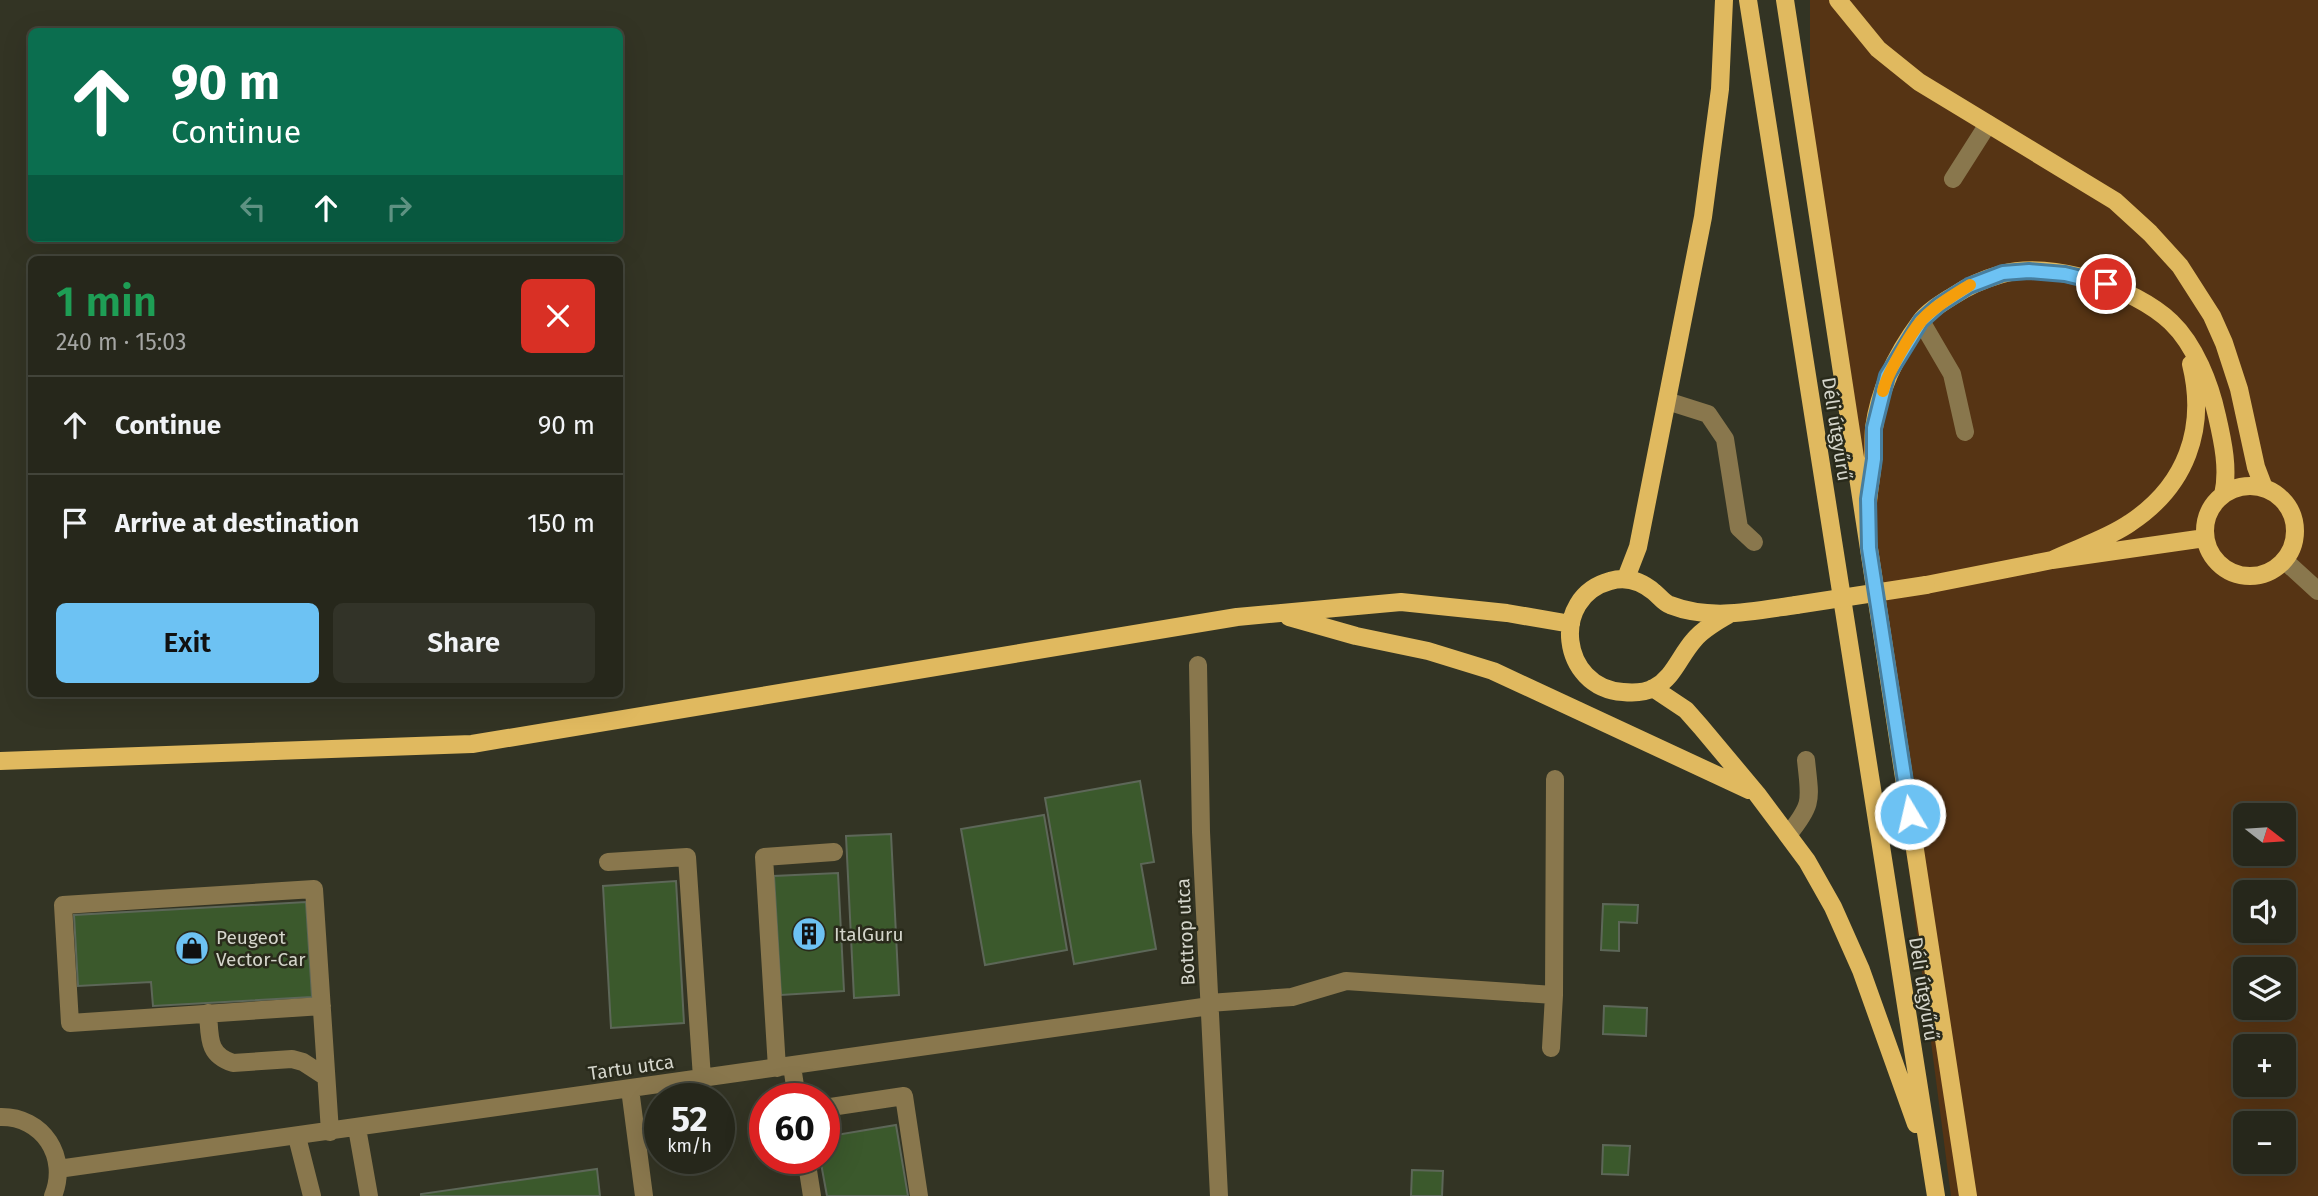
<!DOCTYPE html>
<html lang="en">
<head>
<meta charset="utf-8">
<style>
  :root { --surface:#26271b; --page:#323328; --text:#f1f3f6; --muted:#a4a5a3; --line:#42443a; --accent:#6dc2f3 }
  body { margin:0; font-family:"Fira Sans",sans-serif; background:var(--page); color:var(--text); height:100vh; display:flex; flex-direction:column; font-size:26px; white-space:nowrap }
  * { box-sizing:border-box; margin:0 }
  p { font-size:23px; color:var(--muted) }
  .icon { flex:none; width:38px; height:38px; fill:none; stroke:currentColor; stroke-width:2; stroke-linecap:round; stroke-linejoin:round }
  .map { position:relative; flex:1; overflow:hidden }
  .panel { position:absolute; left:28px; top:256px; width:595px; height:441px; display:flex; flex-direction:column; background:var(--surface); border-radius:10px; box-shadow:0 7px 28px #0002,0 0 0 2px var(--line) }
  .panel>* { flex:none }
  .banner { position:absolute; left:28px; top:28px; width:595px; height:214px; border-radius:10px; box-shadow:0 7px 28px #0002,0 0 0 2px var(--line); background:#0b6e4f; color:#fff; overflow:hidden }
  .needle { width:46px; rotate:107deg }
  .tools { position:absolute; left:2233px; top:803px; display:grid; gap:14px }
  .tools a { display:grid; place-items:center; width:63px; height:63px; border-radius:10px; background:var(--surface); box-shadow:0 7px 28px #0002,0 0 0 2px var(--line); font-size:35px }
  .speed { position:absolute; left:644px; top:1083px; display:flex; gap:14px; font-size:35px; font-weight:700; text-align:center }
  .speed>* { display:grid; place-content:center; width:91px; height:91px; border-radius:50%; background:var(--surface); box-shadow:0 7px 28px #0002,0 0 0 2px var(--line); line-height:1 }
  .speed small { font-size:18px; font-weight:400 }
  .speed .limit { border:10px solid #d22; background:#fff; color:#111 }
  .pin { position:absolute; display:grid; place-items:center; width:60px; height:60px; color:#fff; margin:-30px; border:4px solid #fff; border-radius:50%; box-shadow:0 2px 7px #0007 }
  .me { position:absolute; width:77px; margin:-38px; rotate:351deg; stroke-linejoin:round; filter:drop-shadow(0 0 5px #0008) }
  .turn { display:flex; align-items:center; gap:24px; height:147px; padding:0 28px; font-size:32px }
  .turn .icon { width:91px; height:91px; stroke-width:2.5 }
  .turn b { display:block; font-size:49px; line-height:60px }
  .lanes { display:flex; align-items:center; height:66px; padding:0 28px; background:#0003; justify-content:center; gap:35px; direction:ltr }
  .lanes .off { opacity:.35 }
  .round { display:grid; place-items:center; flex:none; width:74px; height:74px; border-radius:10px; background:var(--page) }
  .headline { display:flex; align-items:center; justify-content:space-between; height:119px; padding:0 28px }
  h1 { font-size:42px; font-weight:600; line-height:52px; color:#1e9e55 }
  .action { display:flex; gap:14px; margin-top:auto; padding:14px 28px }
  .action a { flex:1; height:80px; border-radius:10px; background:var(--accent); color:#111; font-size:28px; font-weight:600; line-height:80px; text-align:center }
  .action a+a { background:var(--page); color:var(--text) }
  ul { padding:0; list-style:none }
  li { display:flex; align-items:center; gap:21px; height:98px; padding:0 28px; border-top:2px solid var(--line) }
  li div { flex:1 }
  li b { display:block; font-size:26px }
  li em { font-style:normal }
  .map>svg:first-child { display:block }
  .green { fill:#563414; fill-rule:evenodd }
  .building { fill:#3b592c; stroke:#5d6758; stroke-width:2 }
  .lines { fill:none; stroke-linecap:round; stroke-linejoin:round }
  .minor { stroke:#89774d; stroke-width:18 }
  .major { stroke:#e0b95f; stroke-width:18 }
  .major-bridge { stroke:#e0b95f; stroke-width:18 }
  .route-casing { stroke:#477e9e; stroke-width:18 }
  .route { stroke:#6dc2f3; stroke-width:12 }
  .slow { stroke:#f59e0b; stroke-width:12 }
  .labels { text-anchor:middle; stroke-width:5; stroke-linejoin:round; paint-order:stroke }
  .street-label { font-size:19px; fill:#d4d5cb; stroke:#292a1b }
  .poi-label { font-size:19px; fill:#d4d5cb; stroke:#292a1b; text-anchor:start }
</style>
</head>
<body>
<div class="map">
<svg width="2318" height="1196" viewBox="0 0 2318 1196">
  <rect width="100%" height="100%" fill="#333424"/>
  <path class="green" d="M1810,0h508v1196h-367l-141,-1087zM2245,816h39v38h-39zM2245,892h39v39h-39zM2245,970h39v38h-39zM2245,1046h39v39h-39zM2245,1124h39v38h-39z"/>
  <path class="building" d="M1140,781l14,81 -13,2 15,85 -82,15 -29,-166z
    M1044,815l23,135 -82,15 -24,-136z
    M891,834l8,161 -45,3 -8,-162z
    M838,873l6,118 -63,4 -7,-119z
    M676,881l8,142 -73,5 -8,-142z
    M306,902l6,95 -159,9 -2,-24 -73,4 -4,-71z
    M1603,904l35,1 -1,18 -18,-1v29l-18,-1z
    M1604,1006l43,2 -1,28 -43,-2z
    M896,1125l12,71h-81l-7,-38h4v-21z
    M1603,1145l27,1 -2,29 -26,-1z
    M597,1169l3,27h-179v-2z
    M1412,1170l31,1 -1,25h-31z"/>
  <g class="lines">
    <path class="minor" d="M1953,179l35,-55
      M1921,321l31,53 13,58
      M1667,401l41,13 17,25 14,89 15,14
      M2285,561l33,30
      M1198,665l3,167 18,364
      M1788,835c26,-32 22,-35 18,-75
      M608,862l79,-5 15,221
      M1209,1003l83,-6 54,-16 208,14
      M322,1006l-252,17 -7,-118 251,-16 16,243
      M208,1013c2,24 -1,42 25,50l59,-4 11,3 23,15
      M1551,1048l3,-53 1,-216
      M792,1066l5,33
      M777,1068l-13,-211 70,-5
      M630,1089l14,107
      M824,1108l80,-12 15,100
      M0,1117c43,-1 69,40 53,79
      M357,1128l12,68
      M297,1137l15,59
      M806,1158l6,38
      M58,1169l1152,-163"/>
    <path class="major" d="M1748,0l188,1196
      M1785,0l183,1196
      M1838,0l40,49 41,33 196,119 35,32 30,33 32,50 12,27 15,46 17,78 8,21
      M2205 531a45 45 0 1 1 90 0a45 45 0 1 1-90 0Z
      M1868,503c1,-15 4,-29 5,-43 1,-10 0,-21 1,-32 5,-38 23,-75 46,-106 8,-11 22,-19 33,-26 15,-10 31,-17 49,-22 49,-14 132,13 169,48 24,23 39,62 46,94 6,26 12,54 6,79
      M2052,560c25,-12 55,-21 78,-37 56,-37 77,-94 61,-159
      M1626,578l12,-31 65,-330 17,-128 4,-89
      M1926,585l126,-25 153,-22
      M1728,615c-12,7 -25,14 -34,25 -15,17 -20,37 -40,48 -10,5 -21,5 -31,4 -63,-4 -73,-95 -13,-111 17,-5 31,0 44,11 5,4 10,11 16,13 41,16 84,6 126,0
      M1289,617l67,19 72,15 65,20 256,119
      M1653,688l33,22 15,17 56,67 50,67 26,46 28,63 55,154
      M0,761l472,-17 765,-127 164,-15 106,11 64,11"/>
    <path class="major-bridge" d="M1796,605l130,-20"/>
  </g>
  <g class="lines">
    <g class="route-casing">
      <path id="route" d="M1910,814l-41,-266 -1,-49 6,-40v-31l13,-52 34,-55 18,-16 30,-19 34,-13 26,-2 36,3 41,10"/>
    </g>
    <use href="#route" class="route"/>
    <path class="slow" d="M1883,391c4,-17 27,-57 39,-71 13,-14 32,-25 48,-35"/>
  </g>
  <defs>
    <g id="building-disc" transform="scale(1.75)"><circle r="9.5" fill="#6dc2f3" stroke="#292a1b"/><path d="M-4-6H4V6H1V3H-1V6H-4ZM-2.5-4.3h1.7v1.8h-1.7ZM.8-4.3h1.7v1.8H.8ZM-2.5-1h1.7V.8h-1.7ZM.8-1h1.7V.8H.8Z" fill="#111"/></g>
    <g id="shop-disc" transform="scale(1.75)"><circle r="9.5" fill="#6dc2f3" stroke="#292a1b"/><path d="M-5-2.5h2.3a2.7 3.5 0 0 1 5.4 0H5L5.5 6h-11ZM-1.5-2.5h3a1.5 2.3 0 0 0-3 0Z" fill="#111"/></g>
  </defs>
  <g fill-rule="evenodd">
    <use href="#building-disc" x="809" y="934"/>
    <use href="#shop-disc" x="192" y="948"/>
  </g>
  <g class="labels">
    <g class="street-label">
      <text transform="translate(1837 429) rotate(81)" y="7">Déli útgyűrű</text>
      <text transform="translate(1185 932) rotate(-93)" y="7">Bottrop utca</text>
      <text transform="translate(1924 989) rotate(81)" y="7">Déli útgyűrű</text>
      <text transform="translate(631 1067) rotate(-8)" y="7">Tartu utca</text>
    </g>
    <g class="poi-label">
      <text x="834" y="941">ItalGuru</text>
      <text x="216" y="944">Peugeot<tspan x="216" dy="22">Vector-Car</tspan></text>
    </g>
  </g>
</svg>
<div class="tools">
<a><svg class="needle" viewBox="-14 -14 28 28"><path d="M0-13l5 13h-10z" fill="#e53935"/><path d="M0 13l5-13h-10z" fill="#a4a5a3"/></svg></a>
<a><svg class="icon" aria-label="sound" viewBox="0 0 24 24"><path d="M4 9h4l5-4v14l-5-4H4zM17 9q2 3 0 6"/></svg></a>
<a><svg class="icon" aria-label="layers" viewBox="0 0 24 24"><path d="M12 4l9 5-9 5-9-5zM3 14l9 5 9-5"/></svg></a>
<a>+</a>
<a>−</a>
</div>
<div class="speed"><div>52<small>km/h</small></div><div class="limit">60</div></div>
<div class="pin" style="left:2106px;top:284px;background:#d93025"><svg class="icon" aria-label="arrive" viewBox="0 0 24 24"><path d="M6 21V4h12l-3 4 3 4H6"/></svg></div>
<svg class="me" style="left:1910px;top:814px" viewBox="-20 -20 40 40"><circle r="17" fill="#6dc2f3" stroke="#fff" stroke-width="3"/><path d="M0-11L8 9 0 5-8 9z" fill="#fff"/></svg>
<div class="banner">
<div class="turn"><svg class="icon" aria-label="ahead" viewBox="0 0 24 24"><path d="M12 20V5M6 11l6-6 6 6"/></svg><div><b>90 m</b>Continue</div></div>
<div class="lanes"><svg class="icon off" aria-label="left" viewBox="0 0 24 24"><path d="M17 20v-9H6M10 6l-5 5 5 5"/></svg><svg class="icon" aria-label="ahead" viewBox="0 0 24 24"><path d="M12 20V5M6 11l6-6 6 6"/></svg><svg class="icon off" aria-label="right" viewBox="0 0 24 24"><path d="M7 20v-9h11M14 6l5 5-5 5"/></svg></div>
</div>
<section class="panel">
<div class="headline"><div><h1>1 min</h1><p>240 m · 15:03</p></div><a class="round" style="background:#d93025;color:#fff"><svg class="icon" aria-label="close" viewBox="0 0 24 24"><path d="M6 6l12 12M18 6L6 18"/></svg></a></div>
<ul>
<li><svg class="icon" aria-label="ahead" viewBox="0 0 24 24"><path d="M12 20V5M6 11l6-6 6 6"/></svg><div><b>Continue</b></div><em>90 m</em></li>
<li><svg class="icon" aria-label="arrive" viewBox="0 0 24 24"><path d="M6 21V4h12l-3 4 3 4H6"/></svg><div><b>Arrive at destination</b></div><em>150 m</em></li>
</ul>
<div class="action"><a>Exit</a><a>Share</a></div>
</section>
</div>
</body>
</html>
